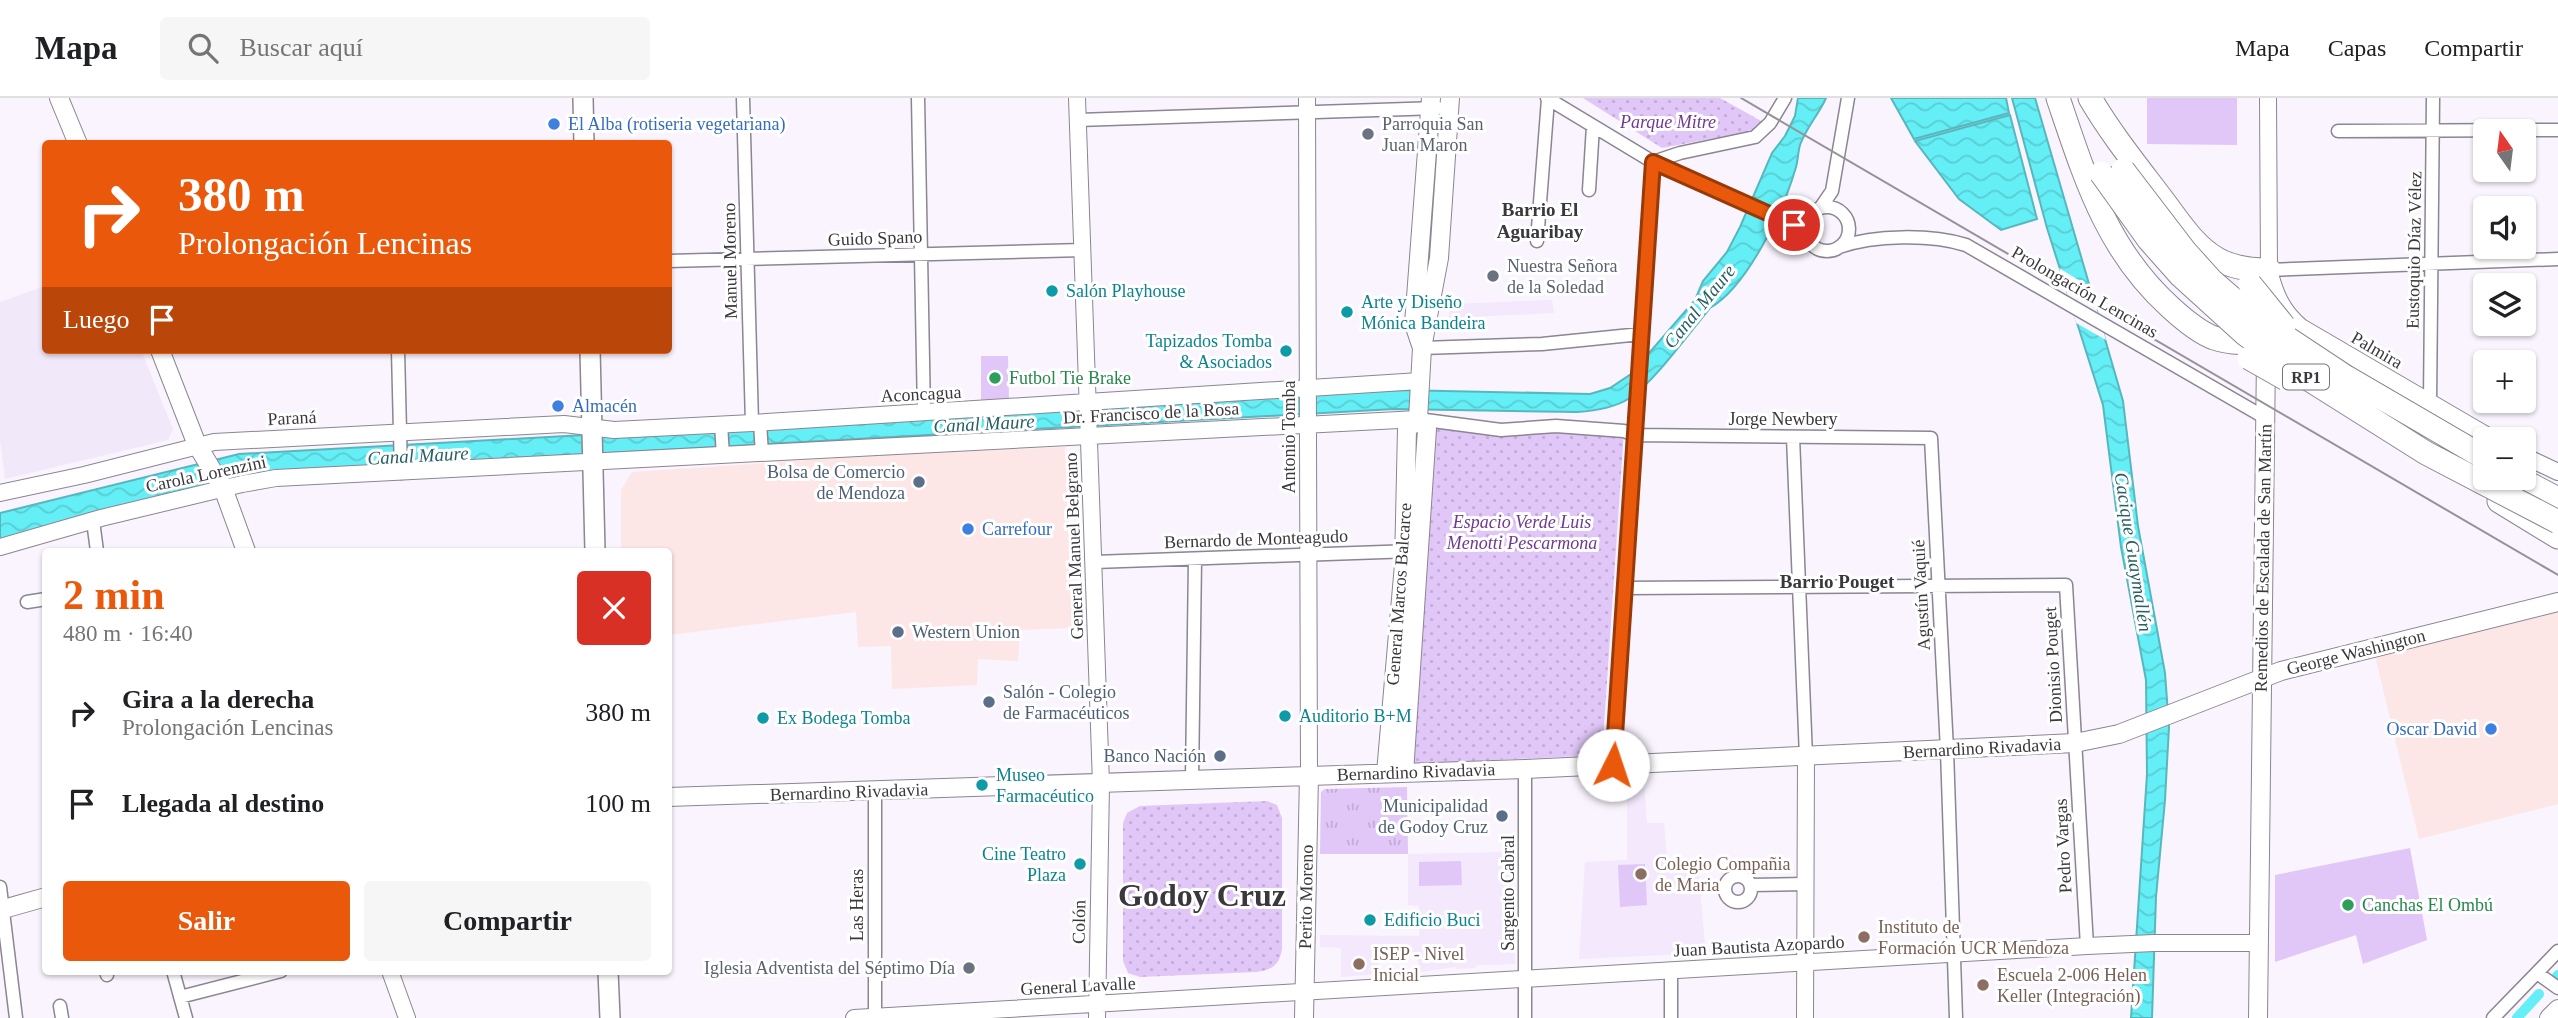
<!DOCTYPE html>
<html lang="es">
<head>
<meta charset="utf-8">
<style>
  :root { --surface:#fff; --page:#f6f6f6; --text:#202124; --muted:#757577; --line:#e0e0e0; --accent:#ea580c }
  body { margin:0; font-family:"Times New Roman",serif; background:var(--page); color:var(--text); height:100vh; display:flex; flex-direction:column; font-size:26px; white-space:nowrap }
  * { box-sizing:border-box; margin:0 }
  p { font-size:23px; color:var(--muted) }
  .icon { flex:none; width:38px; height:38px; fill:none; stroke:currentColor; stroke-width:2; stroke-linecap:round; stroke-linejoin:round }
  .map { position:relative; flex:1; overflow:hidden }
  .details { position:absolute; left:42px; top:450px; width:630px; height:427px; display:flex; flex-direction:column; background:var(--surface); border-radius:7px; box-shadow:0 2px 5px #0004 }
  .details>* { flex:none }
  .top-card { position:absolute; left:42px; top:42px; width:630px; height:214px; border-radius:7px; box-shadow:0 2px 5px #0004; background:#ea580c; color:#fff; overflow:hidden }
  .needle { width:46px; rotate:346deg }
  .buttons { position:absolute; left:2473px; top:21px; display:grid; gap:14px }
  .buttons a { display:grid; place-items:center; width:63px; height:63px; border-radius:7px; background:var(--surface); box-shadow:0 2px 5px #0004; font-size:35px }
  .pin { position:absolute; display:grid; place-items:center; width:60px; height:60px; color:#fff; margin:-30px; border:4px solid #fff; border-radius:50%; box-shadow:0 2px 7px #0007 }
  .me { position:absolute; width:77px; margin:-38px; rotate:4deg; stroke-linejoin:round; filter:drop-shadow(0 0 5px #0008) }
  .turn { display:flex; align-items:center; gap:24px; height:147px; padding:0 21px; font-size:32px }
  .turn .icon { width:91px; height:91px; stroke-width:2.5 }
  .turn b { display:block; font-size:49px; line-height:60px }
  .then { display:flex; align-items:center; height:66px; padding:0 21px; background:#0003; gap:14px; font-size:26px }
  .round { display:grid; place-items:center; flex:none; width:74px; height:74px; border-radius:7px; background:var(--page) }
  .summary { display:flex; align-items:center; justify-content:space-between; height:119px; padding:0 21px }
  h1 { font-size:42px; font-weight:700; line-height:52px; color:var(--accent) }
  .action { display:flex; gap:14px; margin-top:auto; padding:14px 21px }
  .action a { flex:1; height:80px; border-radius:7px; background:var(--accent); color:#fff; font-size:28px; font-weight:700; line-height:80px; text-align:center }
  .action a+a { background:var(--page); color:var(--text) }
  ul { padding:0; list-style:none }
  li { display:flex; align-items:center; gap:21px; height:91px; padding:0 21px }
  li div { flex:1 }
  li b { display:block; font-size:26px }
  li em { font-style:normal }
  header { display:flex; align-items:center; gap:42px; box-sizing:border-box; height:98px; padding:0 35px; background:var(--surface); border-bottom:2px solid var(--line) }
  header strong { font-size:33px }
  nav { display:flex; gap:38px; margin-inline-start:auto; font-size:24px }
  .search { width:490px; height:63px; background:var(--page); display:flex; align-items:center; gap:18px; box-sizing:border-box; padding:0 24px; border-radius:7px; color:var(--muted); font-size:26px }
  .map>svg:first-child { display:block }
  .commercial { fill:#fde7e6 }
  .built { fill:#f1e8f9 }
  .education { fill:#f3e8fc }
  .grass { fill:url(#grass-tufts) }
  .park { fill:url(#park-dots) }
  .garden { fill:#e1c6f8 }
  .water { fill:url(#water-waves); stroke:#58b7be; stroke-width:2 }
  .pier { fill:#f9f4fd }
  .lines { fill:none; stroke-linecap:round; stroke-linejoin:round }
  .canal { stroke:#64eef5; stroke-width:10 }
  .minor-casing { stroke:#8c8592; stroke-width:15 }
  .tertiary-casing { stroke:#8c8592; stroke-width:18 }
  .secondary-casing { stroke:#8c8592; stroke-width:20 }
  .primary-casing { stroke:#8c8592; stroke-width:22 }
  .motorway-casing { stroke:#8c8592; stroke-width:25 }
  .minor { stroke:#fff; stroke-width:12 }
  .tertiary { stroke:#fff; stroke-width:16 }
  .secondary { stroke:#fff; stroke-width:18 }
  .primary { stroke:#fff; stroke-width:19 }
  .motorway { stroke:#fff; stroke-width:23 }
  .tram { stroke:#959298; stroke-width:2 }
  .motorway-bridge-casing { stroke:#8c8592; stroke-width:25; stroke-linecap:butt }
  .motorway-bridge { stroke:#fff; stroke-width:23 }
  .route-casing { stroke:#983908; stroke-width:18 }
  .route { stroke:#ea580c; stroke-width:12 }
  .shop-dot { fill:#3f7fe0; stroke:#fff; stroke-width:2.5 }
  .worship-dot { fill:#6b7280; stroke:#fff; stroke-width:2.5 }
  .culture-dot { fill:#0f9aa8; stroke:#fff; stroke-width:2.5 }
  .leisure-dot { fill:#2e9e5b; stroke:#fff; stroke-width:2.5 }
  .service-dot { fill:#5c6f8a; stroke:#fff; stroke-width:2.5 }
  .education-dot { fill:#8d6e63; stroke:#fff; stroke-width:2.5 }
  .labels { text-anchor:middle; stroke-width:6; stroke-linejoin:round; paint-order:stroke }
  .shield { fill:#fff; stroke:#767477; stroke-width:2 }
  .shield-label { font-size:16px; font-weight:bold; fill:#3b383d }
  .park-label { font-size:18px; font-style:italic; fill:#6f3893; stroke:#fff }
  .shop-label { font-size:18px; fill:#366cbe; stroke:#fff; text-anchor:start }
  .worship-label { font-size:18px; fill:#5b616d; stroke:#fff; text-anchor:start }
  .street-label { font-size:18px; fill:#3b383d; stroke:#fff }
  .culture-label { font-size:18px; fill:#0d838f; stroke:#fff; text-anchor:start }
  .leisure-label { font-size:18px; fill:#27864d; stroke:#fff; text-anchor:start }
  .service-label { font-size:18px; fill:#4e5e75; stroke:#fff; text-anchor:end }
  .education-label { font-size:18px; fill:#785e54; stroke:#fff; text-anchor:start }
  .neighbourhood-label { font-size:19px; font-weight:bold; fill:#3b383d; stroke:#fff }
  .water-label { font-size:19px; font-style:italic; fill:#266062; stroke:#fff }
  .town-label { font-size:32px; font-weight:bold; fill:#3b383d; stroke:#fff }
</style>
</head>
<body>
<header>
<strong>Mapa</strong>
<div class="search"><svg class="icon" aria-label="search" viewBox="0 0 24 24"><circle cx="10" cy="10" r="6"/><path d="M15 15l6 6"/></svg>Buscar aquí</div>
<nav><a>Mapa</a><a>Capas</a><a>Compartir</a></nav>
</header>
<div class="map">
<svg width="2558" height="920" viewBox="0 0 2558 920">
  <defs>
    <pattern id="grass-tufts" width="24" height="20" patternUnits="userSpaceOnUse" patternTransform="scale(1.75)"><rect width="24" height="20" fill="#e1c6f8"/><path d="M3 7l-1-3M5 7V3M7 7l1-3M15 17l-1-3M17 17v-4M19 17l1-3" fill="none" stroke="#c2abd6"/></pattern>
    <pattern id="park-dots" width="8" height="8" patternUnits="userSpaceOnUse" patternTransform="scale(1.75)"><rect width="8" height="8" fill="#e1c6f8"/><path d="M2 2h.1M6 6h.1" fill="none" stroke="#c2abd6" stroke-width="1.8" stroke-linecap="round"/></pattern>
    <pattern id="water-waves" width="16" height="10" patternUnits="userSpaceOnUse" patternTransform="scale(1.75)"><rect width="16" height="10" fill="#64eef5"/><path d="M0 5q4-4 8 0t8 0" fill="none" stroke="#58cdd3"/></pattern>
  </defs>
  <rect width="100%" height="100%" fill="#f9f4fd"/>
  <path class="commercial" d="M1065,349l8,181 -53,2 -2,31 -40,-2 -1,26 -85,4 -1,-43 -33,1 -2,-35 -187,23 -1,-84h-47v-61l11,-18 254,-17z
    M2558,512v194l-139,35 -44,-183z"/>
  <path class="built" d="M45,188l1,64h95l32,79 -5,11 -163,39 -5,-39v-138z"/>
  <path class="education" d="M1552,202l2,13 -105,5 1,-14z
    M1644,681l3,44h17l3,36 30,-1 9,95 -127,6 6,-97 42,-2v-80z
    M1509,754l2,89h3l1,23 -39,1 -1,3 -18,1 -1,-2 -37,5 -1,-17 -39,-1 -1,20 -37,3v-29l-21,-1v-12l99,1v-30l-11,-1v-51z"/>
  <path class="grass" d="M1407,689l1,67h-88l1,-62 4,-3z"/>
  <path class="park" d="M1583,0h137l43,24 -11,9 -90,17z
    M1434,322l190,11 -22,324 -191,9z
    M1267,703l10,4 5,13v130c-2,17 -10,22 -26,24l-116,5 -12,-4 -5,-12v-138l4,-10 13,-7z"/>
  <path class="garden" d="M2147,0h90v47l-90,-1z
    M981,258h27l1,45h-28z
    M2410,750l17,92 -64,24 -7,-29 -81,27v-87z
    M1461,763l1,24 -43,1v-24z
    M1645,766l2,41 -27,2 -2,-42z"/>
  <path class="water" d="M1798,0h28c-7,16 -20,30 -26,47 -2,7 -2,15 -4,22 -12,42 -48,119 -86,141 -21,25 -55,73 -80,90 -16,10 -35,13 -53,14l-183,-3 -1110,62 -284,68v-26l239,-59 1159,-64 192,4 20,-6 21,-14 64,-74 8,-19 24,-29 13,-25 32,-74 13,-17 10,-20z
    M1891,0h115l3,15 -95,26z
    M2012,0h23l88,303 15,125 27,147 4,54 -4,73 -9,97 -4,121h-21l16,-244 -1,-94 -25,-133 -18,-142 -56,-177z
    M2010,17l27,104 -36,11 -42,-31 -44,-58z"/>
  <path class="pier" d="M2059,170l31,19 16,53 -30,-17z"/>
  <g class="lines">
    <path class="canal" d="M2557,878l1,-1
      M2517,920l22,-24"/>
    <g class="minor-casing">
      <path id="minor" d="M743,0l9,325
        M918,0l6,315
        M1547,0l106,64 132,58 23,19
        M1078,22l360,-12
        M2338,33l220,-1
        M1653,64l27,-9 75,-16 15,-14 15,-25
        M1589,92l4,-64
        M1805 131a22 22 0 1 1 44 0a22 22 0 1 1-44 0Z
        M1821,109l11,-16 16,-93
        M1537,143l11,-142
        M1839,149c36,-12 91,-13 127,-2l298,172
        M668,163l415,-11
        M2269,172l289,-11
        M1422,250l120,-4 99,-10
        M398,252l3,123
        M2430,305l3,-305
        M1418,321l83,11 55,-4 68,5 10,4 297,3 16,312 9,268
        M760,325l2,31
        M721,326l2,32
        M1793,339l13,320
        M93,423l4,30
        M1094,464l318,-11
        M1625,490l441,-3 21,361
        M27,504l19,-3
        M1613,667l40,-603
        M1192,682l3,-221
        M875,693v227
        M1725 791a13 13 0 1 1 26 0a13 13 0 1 1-26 0Z
        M1751,787l55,-1
        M0,789l16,131
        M106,873l1,4
        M173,873l13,47
        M1671,873v47
        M2537,875l21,15
        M180,899l101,-26
        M60,908l2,12
        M1525,920v-249
        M2493,920l65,-67"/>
    </g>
    <g class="tertiary-casing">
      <path id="tertiary" d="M1077,0l24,686 -4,234
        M1307,0l2,677
        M2268,0l1,172c6,24 13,41 32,57l192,112
        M2524,358l34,16
        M0,395l84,-18 130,-33 350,-18 50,6 138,-7 668,-42
        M0,449l101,-29 141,-34 34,-6 1142,-59
        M390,873l17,47
        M854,920l1233,-72 67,-3h105
        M1805,920l1,-261"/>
    </g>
    <g class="secondary-casing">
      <path id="secondary" d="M59,0l19,46
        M1422,250l-8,-24 17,-226
        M160,252l37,95 26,43 23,63
        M1386,675l18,-209 3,-135 11,-10
        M1404,675l23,-344 -9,-10 4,-71 17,-90 11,-160
        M668,699l857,-28 550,-26 44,-9 162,-63 277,-69
        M0,812l46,-13
        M1304,920l5,-243
        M2258,920l8,-661
        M2549,920l9,-9"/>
    </g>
    <g class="primary-casing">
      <path id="primary" d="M583,0l1,46
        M590,252l5,201
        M608,873l2,47"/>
    </g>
    <g class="motorway-casing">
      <path id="motorway" d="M2058,0c27,79 48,151 112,209 13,12 28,25 44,31 18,6 35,5 53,4
        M2090,0c21,36 47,68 72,101 16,21 31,46 55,60 16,9 34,11 52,11
        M2518,380l40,21
        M2499,403l59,36"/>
    </g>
    <use href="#minor" class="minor"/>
    <use href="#tertiary" class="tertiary"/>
    <use href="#secondary" class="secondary"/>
    <use href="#primary" class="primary"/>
    <use href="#motorway" class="motorway"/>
    <path class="tram" d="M1741,0l817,477"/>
    <g class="motorway-bridge-casing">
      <path id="motorway-bridge" d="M2123,72l62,81 27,30 36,31 98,65 139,81
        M2101,75l48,67 31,35 65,59 65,46 116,73 132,69
        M2250,186l34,42
        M2249,260l37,21"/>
    </g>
    <use href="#motorway-bridge" class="motorway-bridge"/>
  </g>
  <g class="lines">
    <g class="route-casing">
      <path id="route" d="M1613,667l40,-603 141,63"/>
    </g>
    <use href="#route" class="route"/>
  </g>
  <g class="shop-dot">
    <circle cx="554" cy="26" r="7"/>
    <circle cx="558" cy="308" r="7"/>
    <circle cx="968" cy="431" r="7"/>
    <circle cx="2491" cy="631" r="7"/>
  </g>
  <g class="worship-dot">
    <circle cx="1368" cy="36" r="7"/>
    <circle cx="1493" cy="178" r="7"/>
    <circle cx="969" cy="870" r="7"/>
  </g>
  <g class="culture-dot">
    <circle cx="1052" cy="193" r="7"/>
    <circle cx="1347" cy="214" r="7"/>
    <circle cx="1286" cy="253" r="7"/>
    <circle cx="1285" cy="618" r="7"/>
    <circle cx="763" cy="620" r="7"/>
    <circle cx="982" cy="687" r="7"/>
    <circle cx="1080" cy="766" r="7"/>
    <circle cx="1370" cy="822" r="7"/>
  </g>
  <g class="leisure-dot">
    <circle cx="995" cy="280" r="7"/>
    <circle cx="2348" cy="807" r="7"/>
  </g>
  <g class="service-dot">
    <circle cx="919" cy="384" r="7"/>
    <circle cx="898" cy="534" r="7"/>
    <circle cx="989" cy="604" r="7"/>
    <circle cx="1220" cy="658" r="7"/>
    <circle cx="1502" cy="718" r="7"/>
  </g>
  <g class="education-dot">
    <circle cx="1641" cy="776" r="7"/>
    <circle cx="1864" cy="839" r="7"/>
    <circle cx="1359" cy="866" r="7"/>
    <circle cx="1983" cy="887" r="7"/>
  </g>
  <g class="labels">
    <rect class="shield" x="2283" y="266.5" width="46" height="25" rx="5"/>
    <g class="shield-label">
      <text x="2306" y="285">RP1</text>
    </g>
    <g class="park-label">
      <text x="1668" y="30">Parque Mitre</text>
      <text x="1522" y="430">Espacio Verde Luis<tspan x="1522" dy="21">Menotti Pescarmona</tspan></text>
    </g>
    <g class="shop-label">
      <text x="568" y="32">El Alba (rotiseria vegetariana)</text>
      <text x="572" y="314">Almacén</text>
      <text x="982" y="437">Carrefour</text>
      <text x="2477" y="637" text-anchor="end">Oscar David</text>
    </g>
    <g class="worship-label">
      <text x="1382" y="32">Parroquia San<tspan x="1382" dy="21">Juan Maron</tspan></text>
      <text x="1507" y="174">Nuestra Señora<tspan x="1507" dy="21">de la Soledad</tspan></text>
      <text x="955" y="876" text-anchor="end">Iglesia Adventista del Séptimo Día</text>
    </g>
    <g class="street-label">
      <text transform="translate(875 140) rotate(-2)" y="6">Guido Spano</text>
      <text transform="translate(2414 152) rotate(-89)" y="6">Eustoquio Díaz Vélez</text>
      <text transform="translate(730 163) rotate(-91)" y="6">Manuel Moreno</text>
      <text transform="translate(2085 194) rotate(30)" y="6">Prolongación Lencinas</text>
      <text transform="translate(2377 252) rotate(30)" y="6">Palmira</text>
      <text transform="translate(921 296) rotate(-3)" y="6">Aconcagua</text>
      <text transform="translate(1151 315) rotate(-3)" y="6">Dr. Francisco de la Rosa</text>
      <text transform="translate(292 320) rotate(-3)" y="6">Paraná</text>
      <text x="1783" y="327">Jorge Newbery</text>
      <text transform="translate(1289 339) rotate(-90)" y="6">Antonio Tomba</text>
      <text transform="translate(206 376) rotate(-12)" y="6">Carola Lorenzini</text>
      <text transform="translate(1256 441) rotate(-2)" y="6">Bernardo de Monteagudo</text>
      <text transform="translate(1074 448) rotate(-92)" y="6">General Manuel Belgrano</text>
      <text transform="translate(2263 460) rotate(-89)" y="6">Remedios de Escalada de San Martín</text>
      <text transform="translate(1399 496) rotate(-86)" y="6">General Marcos Balcarce</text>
      <text transform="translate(1921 497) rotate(-93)" y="6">Agustín Vaquié</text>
      <text transform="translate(2356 554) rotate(-14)" y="6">George Washington</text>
      <text transform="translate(2053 567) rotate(-93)" y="6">Dionisio Pouget</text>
      <text transform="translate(1982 650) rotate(-3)" y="6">Bernardino Rivadavia</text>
      <text transform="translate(1416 674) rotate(-2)" y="6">Bernardino Rivadavia</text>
      <text transform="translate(849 694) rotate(-2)" y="6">Bernardino Rivadavia</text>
      <text transform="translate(2063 748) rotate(-93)" y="6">Pedro Vargas</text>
      <text transform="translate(1508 795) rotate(-90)" y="6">Sargento Cabral</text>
      <text transform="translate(1306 799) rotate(-89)" y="6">Perito Moreno</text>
      <text transform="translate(857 807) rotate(-90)" y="6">Las Heras</text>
      <text transform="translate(1079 824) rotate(-89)" y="6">Colón</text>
      <text transform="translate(1759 848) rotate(-3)" y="6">Juan Bautista Azopardo</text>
      <text transform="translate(1078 888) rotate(-3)" y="6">General Lavalle</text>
    </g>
    <g class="culture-label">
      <text x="1066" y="199">Salón Playhouse</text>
      <text x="1361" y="210">Arte y Diseño<tspan x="1361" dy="21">Mónica Bandeira</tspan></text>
      <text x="1272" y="249" text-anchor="end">Tapizados Tomba<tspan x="1272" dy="21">&amp; Asociados</tspan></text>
      <text x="1299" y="624">Auditorio B+M</text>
      <text x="777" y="626">Ex Bodega Tomba</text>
      <text x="996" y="683">Museo<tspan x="996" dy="21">Farmacéutico</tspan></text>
      <text x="1066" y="762" text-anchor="end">Cine Teatro<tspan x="1066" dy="21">Plaza</tspan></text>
      <text x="1384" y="828">Edificio Buci</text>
    </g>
    <g class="leisure-label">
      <text x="1009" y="286">Futbol Tie Brake</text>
      <text x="2362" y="813">Canchas El Ombú</text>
    </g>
    <g class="service-label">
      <text x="905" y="380">Bolsa de Comercio<tspan x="905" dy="21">de Mendoza</tspan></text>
      <text x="912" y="540" text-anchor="start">Western Union</text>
      <text x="1003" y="600" text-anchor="start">Salón - Colegio<tspan x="1003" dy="21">de Farmacéuticos</tspan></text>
      <text x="1206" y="664">Banco Nación</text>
      <text x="1488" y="714">Municipalidad<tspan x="1488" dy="21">de Godoy Cruz</tspan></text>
    </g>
    <g class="education-label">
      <text x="1655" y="772">Colegio Compañia<tspan x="1655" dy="21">de Maria</tspan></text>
      <text x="1878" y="835">Instituto de<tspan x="1878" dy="21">Formación UCR Mendoza</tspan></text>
      <text x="1373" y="862">ISEP - Nivel<tspan x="1373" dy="21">Inicial</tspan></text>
      <text x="1997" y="883">Escuela 2-006 Helen<tspan x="1997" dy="21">Keller (Integración)</tspan></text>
    </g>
    <g class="neighbourhood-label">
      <text x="1540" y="118">Barrio El<tspan x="1540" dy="22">Aguaribay</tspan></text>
      <text x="1837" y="490">Barrio Pouget</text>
    </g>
    <g class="water-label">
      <text transform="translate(1699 208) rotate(-51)" y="7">Canal Maure</text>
      <text transform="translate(984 325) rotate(-3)" y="7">Canal Maure</text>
      <text transform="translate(418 357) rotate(-3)" y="7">Canal Maure</text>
      <text transform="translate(2134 454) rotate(81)" y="7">Cacique Guaymallén</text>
    </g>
    <g class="town-label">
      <text x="1202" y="808">Godoy Cruz</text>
    </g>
  </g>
</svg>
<div class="buttons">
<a><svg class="needle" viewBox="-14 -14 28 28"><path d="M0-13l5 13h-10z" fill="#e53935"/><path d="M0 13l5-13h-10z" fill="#757577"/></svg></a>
<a><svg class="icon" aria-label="sound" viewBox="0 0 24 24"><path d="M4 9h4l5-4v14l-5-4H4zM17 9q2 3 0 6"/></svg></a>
<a><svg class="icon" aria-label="layers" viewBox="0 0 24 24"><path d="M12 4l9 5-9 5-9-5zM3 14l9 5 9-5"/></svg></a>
<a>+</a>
<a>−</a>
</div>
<div class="pin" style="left:1794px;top:127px;background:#d93025"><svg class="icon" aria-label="arrive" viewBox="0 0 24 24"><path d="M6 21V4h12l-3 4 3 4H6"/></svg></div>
<svg class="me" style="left:1613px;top:667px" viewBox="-20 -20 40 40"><circle r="19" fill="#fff"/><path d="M0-13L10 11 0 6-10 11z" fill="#ea580c"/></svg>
<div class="top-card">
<div class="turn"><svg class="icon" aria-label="right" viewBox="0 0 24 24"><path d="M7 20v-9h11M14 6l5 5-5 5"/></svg><div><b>380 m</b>Prolongación Lencinas</div></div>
<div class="then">Luego<svg class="icon" aria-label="arrive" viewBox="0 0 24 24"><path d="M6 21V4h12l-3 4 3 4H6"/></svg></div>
</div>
<section class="details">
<div class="summary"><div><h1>2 min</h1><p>480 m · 16:40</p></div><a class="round" style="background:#d93025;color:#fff"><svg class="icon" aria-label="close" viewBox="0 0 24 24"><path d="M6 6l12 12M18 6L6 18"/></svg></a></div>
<ul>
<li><svg class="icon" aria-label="right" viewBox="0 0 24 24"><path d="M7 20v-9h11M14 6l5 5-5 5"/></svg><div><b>Gira a la derecha</b><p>Prolongación Lencinas</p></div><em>380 m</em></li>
<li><svg class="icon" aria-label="arrive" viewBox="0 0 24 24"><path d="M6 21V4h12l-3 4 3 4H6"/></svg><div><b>Llegada al destino</b></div><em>100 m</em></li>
</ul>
<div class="action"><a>Salir</a><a>Compartir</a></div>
</section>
</div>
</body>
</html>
